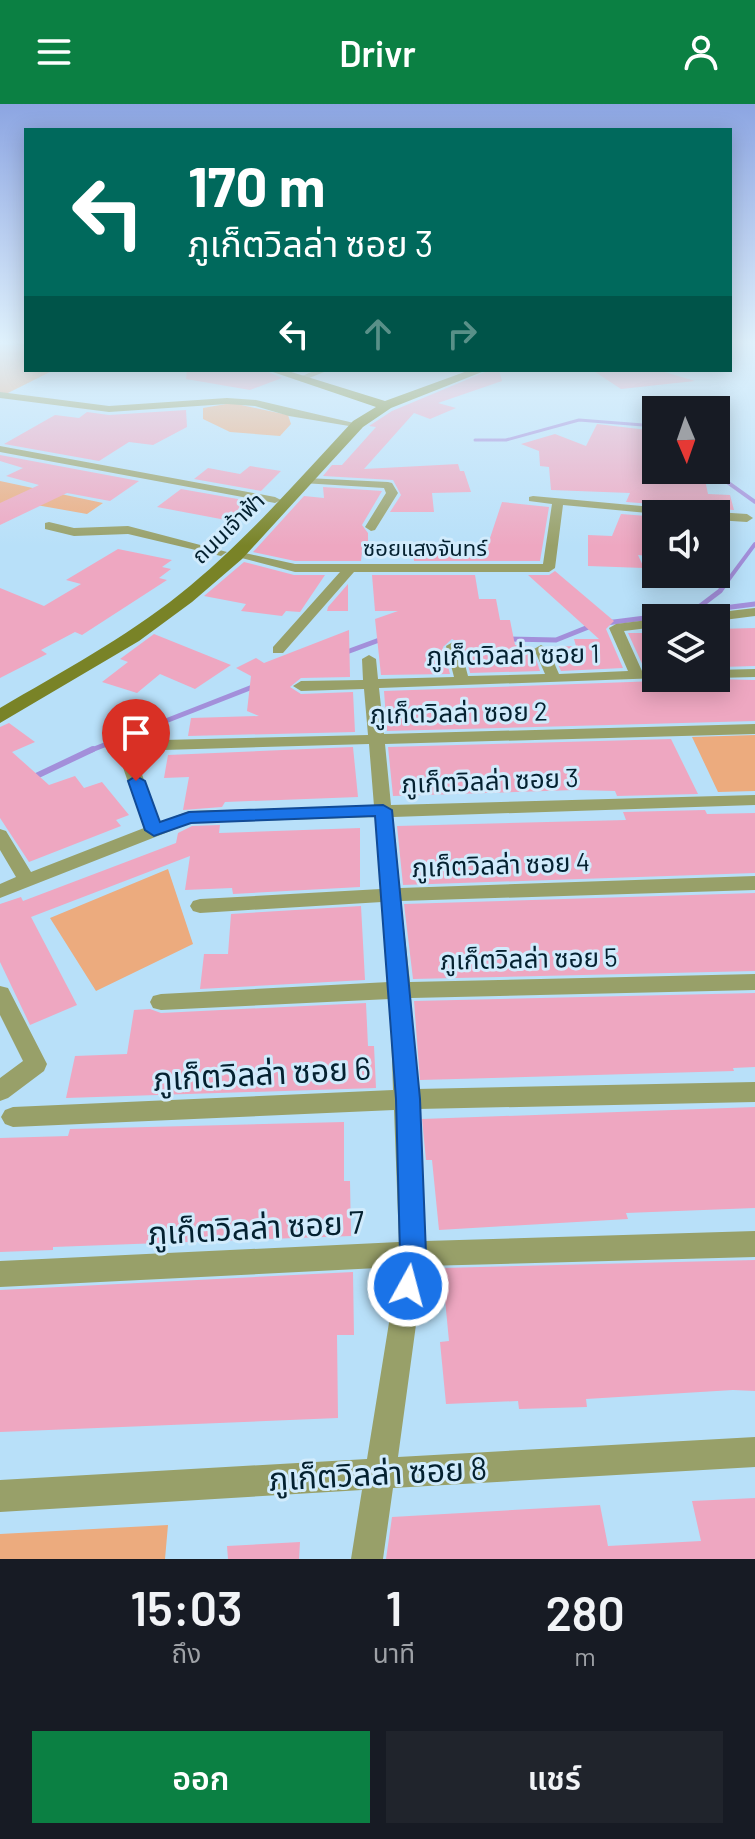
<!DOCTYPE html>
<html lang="th">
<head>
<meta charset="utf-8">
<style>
  :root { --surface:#171b24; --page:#20242c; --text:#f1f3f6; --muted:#9ea1a6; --accent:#0b8043 }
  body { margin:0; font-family:Barlow,"Noto Sans Thai",sans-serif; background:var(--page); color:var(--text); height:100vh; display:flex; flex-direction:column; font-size:30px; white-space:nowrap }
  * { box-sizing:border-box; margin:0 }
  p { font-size:26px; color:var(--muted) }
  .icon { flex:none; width:44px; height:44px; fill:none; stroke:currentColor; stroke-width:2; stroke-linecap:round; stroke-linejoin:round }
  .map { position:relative; height:1455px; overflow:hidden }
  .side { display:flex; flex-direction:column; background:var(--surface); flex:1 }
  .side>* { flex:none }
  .top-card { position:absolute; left:24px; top:24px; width:708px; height:244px; border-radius:0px; box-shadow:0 4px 20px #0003; background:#00695c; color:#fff; overflow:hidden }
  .needle { width:52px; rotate:178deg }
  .buttons { position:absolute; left:642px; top:292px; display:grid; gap:16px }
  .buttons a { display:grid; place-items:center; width:88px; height:88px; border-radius:0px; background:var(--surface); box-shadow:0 4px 20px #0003; font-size:40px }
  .pin { position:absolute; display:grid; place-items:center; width:68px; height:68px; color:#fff; margin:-82px -34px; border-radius:50% 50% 50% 0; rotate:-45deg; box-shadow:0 0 8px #0007 }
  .pin .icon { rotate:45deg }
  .me { position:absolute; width:88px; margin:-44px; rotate:7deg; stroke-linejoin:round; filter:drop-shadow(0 0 6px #0008) }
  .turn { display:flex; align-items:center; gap:28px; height:168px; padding:0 32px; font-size:36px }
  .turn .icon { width:104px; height:104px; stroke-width:2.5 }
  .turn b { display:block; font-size:56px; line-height:68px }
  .lanes { display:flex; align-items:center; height:76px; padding:0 32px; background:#0003; justify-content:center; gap:40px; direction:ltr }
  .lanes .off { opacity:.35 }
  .eta { display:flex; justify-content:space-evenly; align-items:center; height:136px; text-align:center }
  .eta b { font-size:48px; font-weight:600; line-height:56px }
  .primary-button { display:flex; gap:16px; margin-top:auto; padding:16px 32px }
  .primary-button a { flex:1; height:92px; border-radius:0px; background:var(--accent); color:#fff; font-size:32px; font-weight:600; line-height:92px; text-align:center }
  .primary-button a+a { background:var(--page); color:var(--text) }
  header { display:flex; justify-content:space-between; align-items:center; height:104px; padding:0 32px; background:var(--accent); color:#fff; font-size:36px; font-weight:600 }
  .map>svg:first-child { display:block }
  .green { fill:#ecab7e }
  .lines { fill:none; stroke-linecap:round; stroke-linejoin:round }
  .stream-far3 { stroke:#a38fda; stroke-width:3 }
  .stream-far2 { stroke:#a38fda; stroke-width:4 }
  .stream-far1 { stroke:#a38fda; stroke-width:5 }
  .stream { stroke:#a38fda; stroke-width:6 }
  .building { fill:#eea7c1 }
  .street { fill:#98a069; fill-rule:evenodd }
  .secondary { fill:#798327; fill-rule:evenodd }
  .route { fill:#1a73e8; stroke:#114b97; stroke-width:2 }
  .labels { text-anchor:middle; stroke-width:6; stroke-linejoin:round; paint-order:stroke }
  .far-street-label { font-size:22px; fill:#042130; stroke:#d1ebfc }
  .street-label { font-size:26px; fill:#042130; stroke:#d1ebfc }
  .near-street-label { font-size:32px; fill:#042130; stroke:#d1ebfc }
</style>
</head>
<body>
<header><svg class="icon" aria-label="menu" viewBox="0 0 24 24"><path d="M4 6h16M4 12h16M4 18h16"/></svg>Drivr<svg class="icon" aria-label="person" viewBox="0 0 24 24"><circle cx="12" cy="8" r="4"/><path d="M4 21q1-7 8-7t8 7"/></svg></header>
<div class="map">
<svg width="755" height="1455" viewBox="0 0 755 1455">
  <rect width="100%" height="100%" fill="#b8e0f9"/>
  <path class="green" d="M0,240l26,2v24h28l-54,27z
    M232,299l56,12 3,9 -11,12 -50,-4 -27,-13v-11z
    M0,377l103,22 -16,11 -79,-14 -8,4z
    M755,631v56l-37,1 -26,-55z
    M168,765l25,75 -97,47 -46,-73z
    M168,1421l-3,34h-165v-25z"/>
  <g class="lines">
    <path class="stream-far3" d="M475,336h31l73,-20 77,6"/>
    <path class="stream-far2" d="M716,364v6l39,28
      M726,479l29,-39"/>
    <path class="stream-far1" d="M695,506l25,-19 7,-10
      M606,519l149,-19
      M509,535l47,1 35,-14
      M344,549l38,-14
      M89,647l166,-65"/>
    <path class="stream" d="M32,674l61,-29"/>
  </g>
  <path class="building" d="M187,266h77l18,8 -32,12 -64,-11z
    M490,266h9l3,11 -64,22 18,5 -26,11 -16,-6 -50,56 94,-5 2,7h4l7,21 -39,1 2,19h-44l11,-17 -8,-15 -70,-4 9,-11h10l34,-38 -7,-1 23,-15z
    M592,266h66l37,11 -74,8z
    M186,306l1,17 -34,18 -24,-3 -30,19 -95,-17 51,-29 24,3 8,-6 22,3z
    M597,320l59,7v39h47l5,24 22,1 4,15 -108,-8 4,-9 -79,-3 -2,-23 -9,-1 -1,-15 -18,-7 34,-10 31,12z
    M0,351l139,26 -29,20 -43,-8 -67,32v-22l39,-18 -33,-9 17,-8 -23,-7z
    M250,362l31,5 -20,20 -67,-12 14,-11 32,6z
    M323,383l59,4 -20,34 6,8v10h-5l-2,18h-66l-42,-9 51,-56 20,2z
    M181,385l68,12 -23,19 -69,-13z
    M502,398l47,5 -9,54h-126l-1,-13h31v-5h17l1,4h25z
    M621,410l26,2 1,40 -10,-1 6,13 -56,-2v-31l24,1z
    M118,445l54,11 -10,7 9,2 -12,9 8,2 -85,55 -7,-3 -34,18 6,4 -47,24v-90l44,18 37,-22 -15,-4z
    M244,458l50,13h31l-25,37 -14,-1 -4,5 -41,-5 5,-7 -42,-8z
    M555,467l59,50 -8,8 17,39 -62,3 -11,-24 26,-1 -2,-7h25l-71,-64h21z
    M372,471h103l4,24h17l4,21h10l5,25 17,2 8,24 -70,2 -7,-28 -11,-6 -9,8 7,27 -69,1 -6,-56 23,-8h-23z
    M348,480v27h-21l1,-4z
    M755,524v38l-34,1 -5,-9v-29z
    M349,526l1,47 -49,1 -11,9 11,7 52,-2 2,40 -167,4 3,-18 68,-2 -12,-5 4,-35 -15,-8 20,-10 8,5z
    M628,529h28v35h-12z
    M154,530l77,31 -36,24 -35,-15 -23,19 -35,-11 26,-20 -8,-3z
    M711,575l44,1v41l-368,10 -3,-40z
    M9,619l26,19 -23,10 37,33 26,-9 9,12 18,-6 27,33 -13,5 5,6 -92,36 -29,-44v-91z
    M671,635l27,55 -81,2 -2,-5 -40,-1 -182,6 -5,-49z
    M353,643l5,50 -133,5 -3,5 -39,3 6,-33 -25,1 4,-23z
    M705,706l2,4 48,-1v60l-352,12 -6,-59 229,-6 -3,-8z
    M220,721l-1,8 141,-5v59l-127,7 -1,-6 -47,2 5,-34 -159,61 46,88 -47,20 -30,-63v-58l21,-7 2,4 153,-58 2,-10 14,-7z
    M755,789v78l-342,8 -9,-75z
    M361,802l4,74 -165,9 4,-35h24l3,-40z
    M755,889v74l-22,1 1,3 -314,9 -6,-79z
    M366,899l2,43h6l2,42 -310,10 9,-42 52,-2 7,-44 16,-1 11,4z
    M755,1003v101l-129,5 2,6 -189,11 -7,-70h-6l-4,-41z
    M344,1018v59h6l1,55 -298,11v3l-53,2v-114l68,-2 2,-7z
    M755,1156v131l-22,-1 -147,9 1,8 -68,2 -1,-8 -72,3 -6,-62 9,-1 -7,-73z
    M353,1168l1,63h-17l1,83 -338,14v-142z
    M755,1394v61h-369l6,-42 208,-12 8,41 93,-5 -9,-40z
    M300,1438l-1,17h-71l-1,-13z"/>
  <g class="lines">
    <path class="street" d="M316,266h13l-27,11 -7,-2z
      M0,288l109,14 118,-8 29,2 98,23 -5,3 -60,-10 -34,-10 -28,-2 -118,8 -109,-14z
      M0,342l275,51 6,3 -6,3 -275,-51z
      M306,374l82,4 4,1 6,10 -23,37 -4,1 -6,-4 21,-34 -2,-5 -82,-5 -2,-2z
      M533,392l163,15 6,3h-44l-95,-9 -8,63 -6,4h-195l-71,81h-10v-6l67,-75h-45l-65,-17 6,-4 59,13h248l9,-60 -23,-3v-4z
      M716,408l31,2 6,4 -6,4 -31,-2v-6h-4z
      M49,418l25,6 54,-2 99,26 -6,4 -93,-22 -54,2 -29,-7v-6z
      M755,504v8l-39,5v-3h-20l7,-4z
      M656,515v8l-32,4 18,40h14v7h5l-282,10 5,46 371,-10v10l-370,10 6,61 364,-10v10l-362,12 7,71 355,-12v14l-354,11 9,81 345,-8v16l-344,8 5,91 339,-7v20l-337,7 7,132 330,-10v26l-331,9 -26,191 357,-20v30l-362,21 -10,71h-32l11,-69 -362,22v-32l367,-21 31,-192 -398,20v-26l399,-19 -5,-132 -381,17 -8,-3 -4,-7 4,-7 8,-3 380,-17 -3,-91 -229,11 -8,-2 -3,-6 3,-6 8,-2 228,-12 -7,-80 -182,11 -7,-2 -3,-5 3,-5 7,-2 181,-10 -6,-72 -184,6 -191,75v-14l16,-7 -16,-27v-21l6,2 25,41 113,-44 -25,-72 8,-5 8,5 25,66 29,-11 185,-5 -5,-62 -206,6 -8,-5 8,-5 205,-5 -4,-46 -63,2 -8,-5 8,-5 62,-1 -1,-21 7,-4 7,4 2,20 76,-2 -8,-31 7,-4 7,4 8,30 77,-2 -11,-25 7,-4 7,4 11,25 69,-3 -19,-43 7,-4z
      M755,565v8l-39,1h-2l2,-8z
      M0,882l8,2 39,76 -3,7 -36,27 -8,3v-23l23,-17 -23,-46z"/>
    <path class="secondary" d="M8,239h18v4z
      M267,266h18l100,31 85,-31h17l-96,38 -28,19 -121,132 -50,43 -53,39 -139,82v-15c61,-36 125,-70 180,-114 64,-51 118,-114 173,-173l23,-14z"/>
  </g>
  <linearGradient id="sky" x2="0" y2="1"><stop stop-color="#8ca5e2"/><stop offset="0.54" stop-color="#dff1fc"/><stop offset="1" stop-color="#dff1fc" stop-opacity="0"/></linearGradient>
  <rect width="755" height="442" fill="url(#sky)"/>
  <path class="route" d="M136,672l9,5 15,41 29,-10 194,-7 9,5 28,289 6,155 -8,41 -10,4 -9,-4 -4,-9 5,-32 -4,-155 -21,-283 -184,7 -37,13 -9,-6 -17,-49z"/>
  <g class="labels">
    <g class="far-street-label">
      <text transform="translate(228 424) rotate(-44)" y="8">ถนนเจ้าฟ้า</text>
      <text x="425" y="452">ซอยแสงจันทร์</text>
    </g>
    <g class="street-label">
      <text transform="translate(513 551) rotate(-1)" y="9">ภูเก็ตวิลล่า ซอย 1</text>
      <text transform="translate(459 609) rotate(-1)" y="9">ภูเก็ตวิลล่า ซอย 2</text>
      <text transform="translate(490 677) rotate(-2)" y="9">ภูเก็ตวิลล่า ซอย 3</text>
      <text transform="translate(501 761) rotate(-2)" y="9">ภูเก็ตวิลล่า ซอย 4</text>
      <text transform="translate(529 855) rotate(-1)" y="9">ภูเก็ตวิลล่า ซอย 5</text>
    </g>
    <g class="near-street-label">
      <text transform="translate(262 970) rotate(-3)" y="11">ภูเก็ตวิลล่า ซอย 6</text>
      <text transform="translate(256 1124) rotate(-3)" y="11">ภูเก็ตวิลล่า ซอย 7</text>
      <text transform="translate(378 1370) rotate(-3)" y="11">ภูเก็ตวิลล่า ซอย 8</text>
    </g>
  </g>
</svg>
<div class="buttons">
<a><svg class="needle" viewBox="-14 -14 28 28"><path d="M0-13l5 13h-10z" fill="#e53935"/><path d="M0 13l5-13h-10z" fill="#9ea1a6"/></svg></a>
<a><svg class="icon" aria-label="sound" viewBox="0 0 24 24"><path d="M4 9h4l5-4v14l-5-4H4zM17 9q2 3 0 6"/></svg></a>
<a><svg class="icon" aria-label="layers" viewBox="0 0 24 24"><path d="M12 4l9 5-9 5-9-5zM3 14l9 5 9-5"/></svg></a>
</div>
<div class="pin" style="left:136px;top:677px;background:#d93025"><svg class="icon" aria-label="arrive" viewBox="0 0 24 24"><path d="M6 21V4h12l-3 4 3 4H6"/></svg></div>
<svg class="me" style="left:408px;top:1182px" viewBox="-20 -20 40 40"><circle r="17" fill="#1a73e8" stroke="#fff" stroke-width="3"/><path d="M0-11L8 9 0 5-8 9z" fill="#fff"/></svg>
<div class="top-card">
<div class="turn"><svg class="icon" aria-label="left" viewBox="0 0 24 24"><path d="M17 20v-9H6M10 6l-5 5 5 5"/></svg><div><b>170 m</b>ภูเก็ตวิลล่า ซอย 3</div></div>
<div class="lanes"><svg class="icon" aria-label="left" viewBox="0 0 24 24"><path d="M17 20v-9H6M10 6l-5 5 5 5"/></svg><svg class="icon off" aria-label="ahead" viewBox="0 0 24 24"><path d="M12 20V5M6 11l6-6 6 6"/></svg><svg class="icon off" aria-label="right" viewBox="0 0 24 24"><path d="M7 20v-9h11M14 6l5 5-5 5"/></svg></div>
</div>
</div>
<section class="side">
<div class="eta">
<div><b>15:03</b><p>ถึง</p></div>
<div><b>1</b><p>นาที</p></div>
<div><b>280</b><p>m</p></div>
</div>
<div class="primary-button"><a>ออก</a><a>แชร์</a></div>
</section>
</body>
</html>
